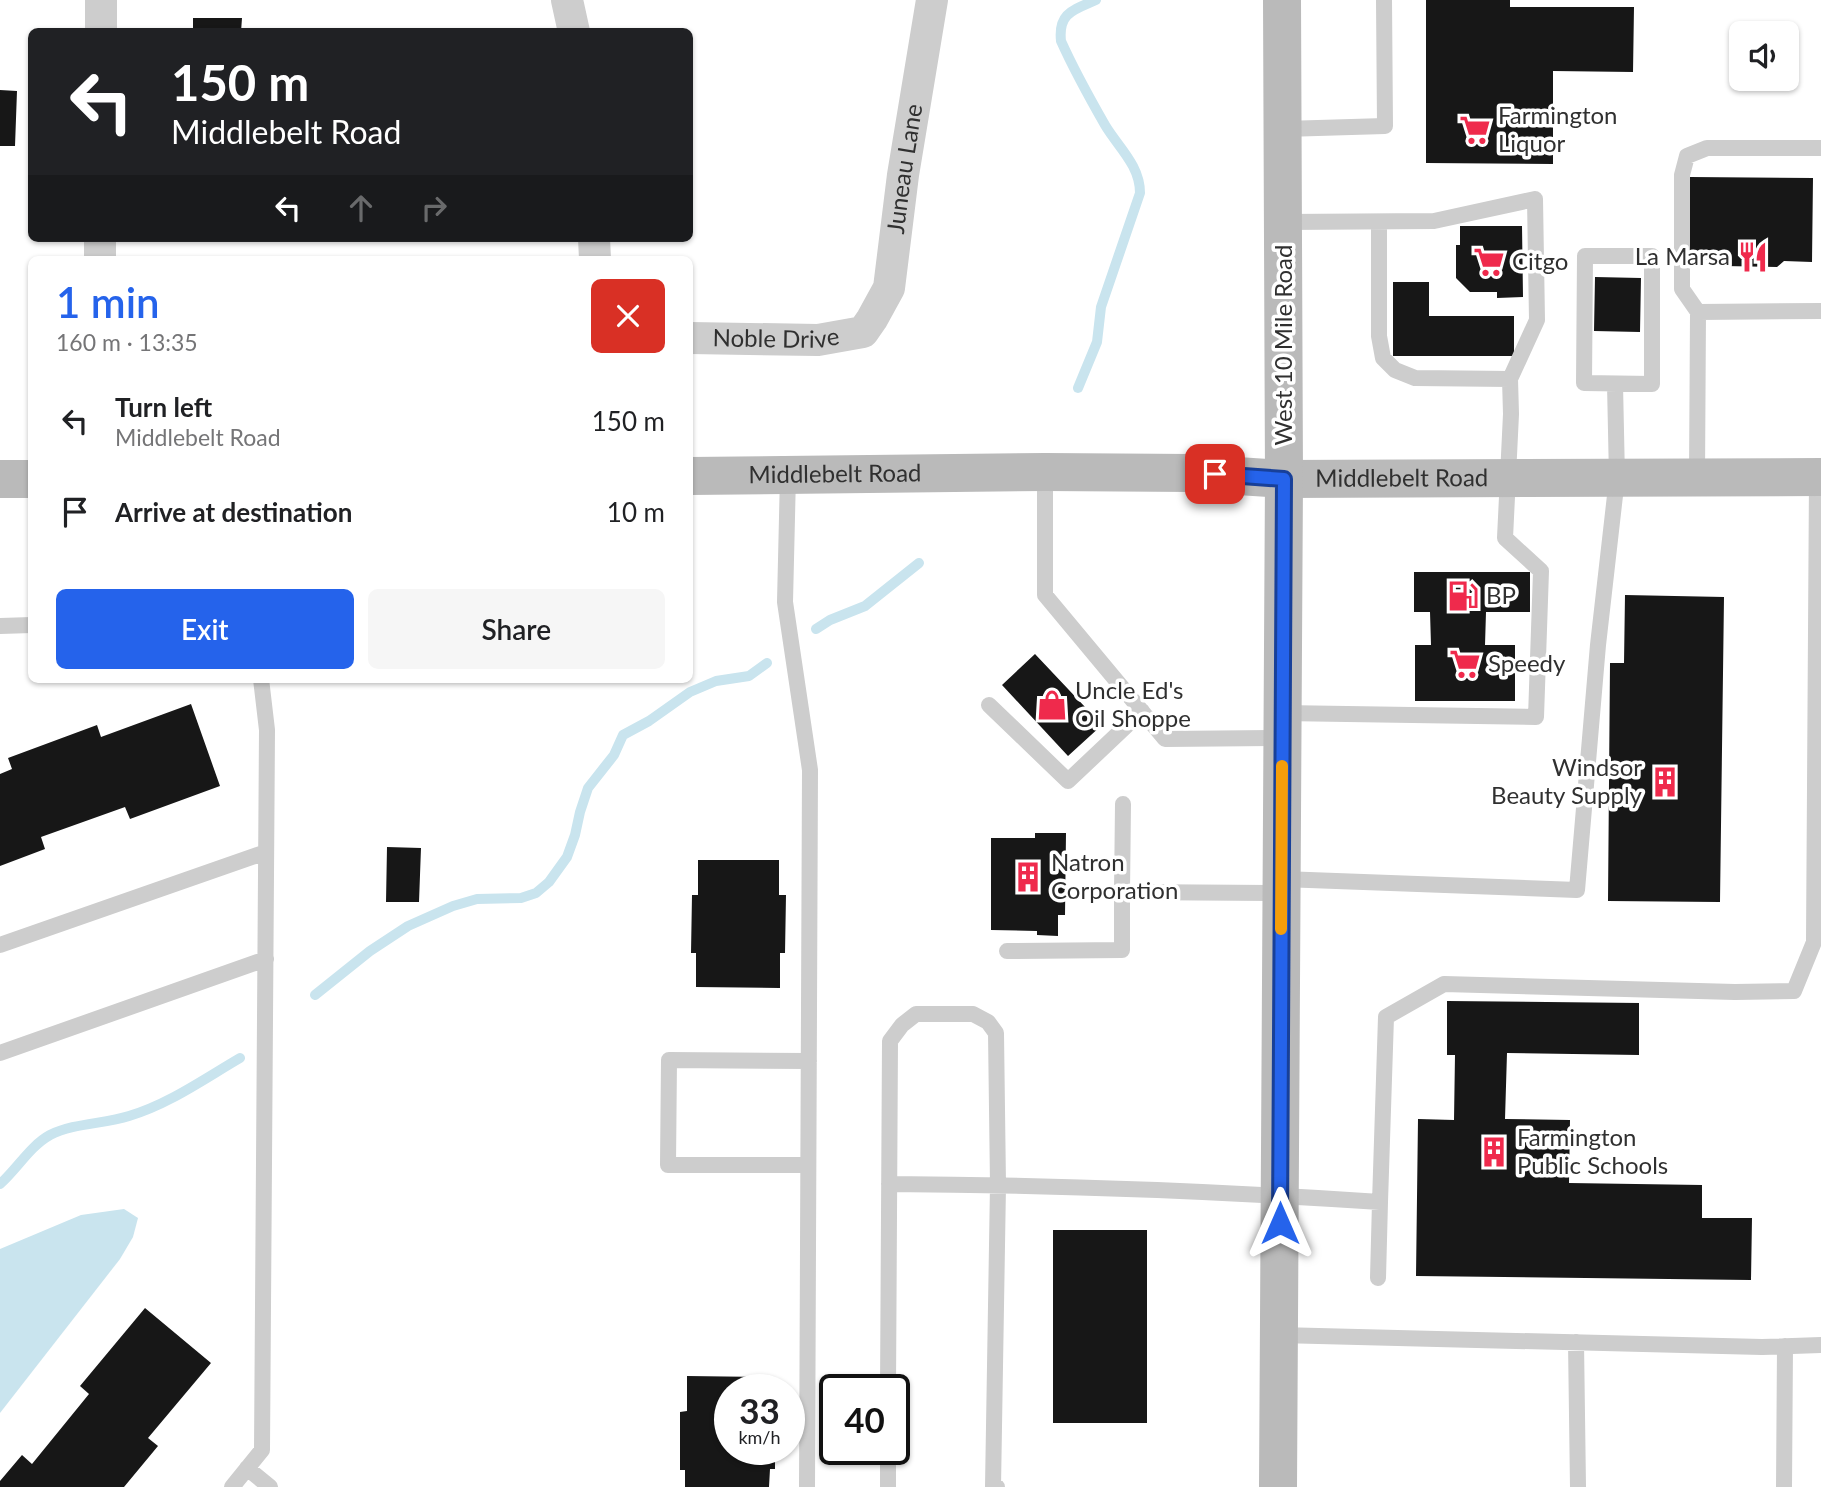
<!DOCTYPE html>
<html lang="en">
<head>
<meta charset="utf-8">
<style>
  :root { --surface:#fff; --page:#f6f6f6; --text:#202124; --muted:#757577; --accent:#2563eb }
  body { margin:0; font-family:Lato,sans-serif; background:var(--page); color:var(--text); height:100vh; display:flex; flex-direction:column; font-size:26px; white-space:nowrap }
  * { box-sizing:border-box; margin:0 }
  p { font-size:23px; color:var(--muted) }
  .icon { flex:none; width:38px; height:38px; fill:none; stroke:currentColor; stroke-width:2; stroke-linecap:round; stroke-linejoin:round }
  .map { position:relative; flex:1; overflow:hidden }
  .details { position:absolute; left:28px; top:256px; width:665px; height:427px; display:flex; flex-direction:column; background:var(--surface); border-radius:10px; box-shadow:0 2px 5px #0004 }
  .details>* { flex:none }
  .guide { position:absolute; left:28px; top:28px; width:665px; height:214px; border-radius:10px; box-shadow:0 2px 5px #0004; background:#202124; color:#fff; overflow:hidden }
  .fabs { position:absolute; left:1729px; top:21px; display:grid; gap:14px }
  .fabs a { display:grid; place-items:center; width:70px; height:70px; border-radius:10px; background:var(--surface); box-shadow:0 2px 5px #0004; font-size:35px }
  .speed { position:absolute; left:714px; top:1374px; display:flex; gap:14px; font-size:35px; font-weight:700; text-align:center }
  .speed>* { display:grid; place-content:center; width:91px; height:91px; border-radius:50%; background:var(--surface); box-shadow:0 2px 5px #0004; line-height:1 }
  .speed small { font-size:18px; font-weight:400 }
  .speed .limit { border:4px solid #111; border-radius:10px; background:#fff; color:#111 }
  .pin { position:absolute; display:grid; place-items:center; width:60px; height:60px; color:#fff; margin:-30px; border-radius:14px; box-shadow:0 4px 10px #0006 }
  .me { position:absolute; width:77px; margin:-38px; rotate:0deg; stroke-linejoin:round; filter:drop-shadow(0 0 5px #0008) }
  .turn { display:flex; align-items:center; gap:24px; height:147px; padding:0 28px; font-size:32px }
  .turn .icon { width:91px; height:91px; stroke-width:2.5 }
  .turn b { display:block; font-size:49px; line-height:60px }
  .lanes { display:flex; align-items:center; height:66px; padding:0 28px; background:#0003; justify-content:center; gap:35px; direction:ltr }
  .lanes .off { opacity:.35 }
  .round { display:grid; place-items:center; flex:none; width:74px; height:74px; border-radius:10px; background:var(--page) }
  .headline { display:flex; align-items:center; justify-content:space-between; height:119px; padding:0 28px }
  h1 { font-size:42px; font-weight:600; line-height:52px; color:var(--accent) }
  .action { display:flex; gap:14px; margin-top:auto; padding:14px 28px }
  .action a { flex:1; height:80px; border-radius:10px; background:var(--accent); color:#fff; font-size:28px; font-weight:600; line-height:80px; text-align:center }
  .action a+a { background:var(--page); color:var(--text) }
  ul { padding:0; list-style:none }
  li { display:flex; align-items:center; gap:21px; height:91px; padding:0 28px }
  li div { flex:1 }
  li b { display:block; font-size:26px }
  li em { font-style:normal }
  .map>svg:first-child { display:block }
  .water { fill:#c9e4ee }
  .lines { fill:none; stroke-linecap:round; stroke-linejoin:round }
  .stream { stroke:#c9e4ee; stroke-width:10 }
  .building { fill:#171717 }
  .lane { stroke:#cdcdcd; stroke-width:16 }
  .street { stroke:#cdcdcd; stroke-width:32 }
  .secondary { stroke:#bababa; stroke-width:38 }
  .route-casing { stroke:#184099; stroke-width:18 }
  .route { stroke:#2563eb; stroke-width:12 }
  .slow { stroke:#f59e0b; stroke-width:12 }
  .labels { text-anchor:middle; stroke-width:7; stroke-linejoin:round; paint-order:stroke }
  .poi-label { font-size:24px; fill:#303030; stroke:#fff; text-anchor:start }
  .street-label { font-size:24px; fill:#303030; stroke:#fff }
</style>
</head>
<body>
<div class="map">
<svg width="1821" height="1487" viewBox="0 0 1821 1487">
  <rect width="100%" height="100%" fill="#fff"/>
  <path class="water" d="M124,1209l14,9 -5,19 -13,22 -120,154v-164l81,-34z"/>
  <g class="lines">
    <path class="stream" d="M1078,388l19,-46 4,-35 39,-114c0,-28 -22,-46 -35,-68 -16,-28 -31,-55 -44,-84 -3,-28 12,-31 35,-41
      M816,629l14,-9 35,-14 54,-43
      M315,995l55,-44 38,-25 45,-20 24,-7 44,-1 15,-5 13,-11 18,-25 8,-22 5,-23 8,-24 26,-33 9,-20 26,-14 41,-29 26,-11 33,-5 18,-13
      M0,1184c17,-15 30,-38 50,-49 24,-12 54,-11 79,-19 40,-12 75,-37 111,-58"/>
  </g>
  <path class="building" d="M1426,0h84v7h124l-1,65 -80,-1v93l-127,-1z
    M193,18h49l-1,14h-48z
    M0,90l17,1 -2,55h-15z
    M1690,177l123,1 -1,84 -28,-1 -7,6 -53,-1 -5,-6h-30z
    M1460,226h62l1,71 -26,1v-6h-27l-14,-14v-33h4z
    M1595,277l46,1 -1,54 -46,-1z
    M1393,282h36v34h85v40h-121z
    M1414,572h116v40h-44l-1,33h30v56h-100v-56h16l-1,-33h-16z
    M1625,595l99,2 -4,305 -112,-1 2,-238h14z
    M1035,654l67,71 -34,31 -66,-71z
    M191,704l29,82 -90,33 -5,-12 -84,30 4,12 -45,17v-92l12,-5 -4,-11 89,-33 4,12z
    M1035,833h31l-1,82h-7v21l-21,-1v-4l-46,-1v-92h44z
    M387,847l34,1 -2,54h-33z
    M698,860h81v35h7l-1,58h-5v35l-84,-1v-34h-5l1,-58h6z
    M1447,1001l192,2v52l-132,-2 -2,66 65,1 -1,63 133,2v33h50l-1,62 -335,-4 2,-157 36,1 1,-65h-8z
    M1053,1230h94v193h-94z
    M145,1308l66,55 -63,75 10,8 -34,41h-124v-6l22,-26 10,9 57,-70 -9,-8z
    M687,1376l82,1v13h-39v59h45v20h-5l-1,18h-84v-17h-5v-58l7,-1z"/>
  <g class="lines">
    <path class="lane" d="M1284,129l101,-3 -1,-126
      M1379,222v114l4,22 12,12 20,8 95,1
      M1585,256h67v128l-68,-1z
      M1698,312l-16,-23v-114l5,-19 20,-8h114
      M1045,472v123l120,144 117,-1
      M788,475l-3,127 25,168 -3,717
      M1697,477l1,-165 123,-1
      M0,626l32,-1
      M989,705l79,76 74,-70
      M1282,713l254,4 5,-146 -36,-33 6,-124 -1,-35 27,-59 -2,-121 -101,22 -150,1
      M1282,879l295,11 21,-245 19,-167 -2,-94
      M1122,892l1,-88
      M0,945l266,-93
      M1007,951l115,-1v-58l159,1
      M0,1053l266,-94
      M808,1165h-140l1,-105 140,1
      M889,1184c164,1 327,7 491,18l6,-185 58,-33 291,8 59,-1 20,-49 3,-465
      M1378,1278l2,-76
      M1279,1335l483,12 59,-2
      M1576,1342l2,145
      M888,1390l2,-349 12,-16 14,-11h57l15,8 8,11 2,152 -5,302h4
      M247,1468l23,19
      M232,1487l30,-37 5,-720 -6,-51
      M888,1487v-38
      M1784,1487l1,-141"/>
    <g class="street">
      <path d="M567,0l7,32"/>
      <path d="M101,32v-32"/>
      <path d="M594,238l1,21"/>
      <path d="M100,259v-21"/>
      <path id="s1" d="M690,338l128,2 45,-8 9,-13 17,-31 14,-113 29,-175"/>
    </g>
    <g class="secondary">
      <path id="s2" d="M690,476l355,-4 147,1 92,6 537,-2"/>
      <path d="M0,479h32"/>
      <path d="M1278,1487l6,-1008 -2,-479"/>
    </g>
  </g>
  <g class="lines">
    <g class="route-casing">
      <path id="route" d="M1215,474l69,5 -4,744"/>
    </g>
    <use href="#route" class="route"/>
    <path class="slow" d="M1281,929l1,-163"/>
  </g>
  <defs>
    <g id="supermarket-bare" transform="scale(2.415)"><path d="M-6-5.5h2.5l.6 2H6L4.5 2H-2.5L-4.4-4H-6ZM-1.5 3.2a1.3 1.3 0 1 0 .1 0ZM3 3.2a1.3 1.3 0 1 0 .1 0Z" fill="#ef2a4c" stroke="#fff" stroke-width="2.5" paint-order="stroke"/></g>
    <g id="restaurant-bare" transform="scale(2.415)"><path d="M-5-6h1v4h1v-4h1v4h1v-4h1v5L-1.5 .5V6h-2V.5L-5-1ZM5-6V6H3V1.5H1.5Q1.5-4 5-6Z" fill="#ef2a4c" stroke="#fff" stroke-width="2.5" paint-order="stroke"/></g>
    <g id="fuel-bare" transform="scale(2.415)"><path d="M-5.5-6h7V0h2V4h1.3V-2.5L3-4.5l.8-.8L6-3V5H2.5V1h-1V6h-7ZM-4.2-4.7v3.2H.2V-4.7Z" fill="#ef2a4c" stroke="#fff" stroke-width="2.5" paint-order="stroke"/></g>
    <g id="shop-bare" transform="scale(2.415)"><path d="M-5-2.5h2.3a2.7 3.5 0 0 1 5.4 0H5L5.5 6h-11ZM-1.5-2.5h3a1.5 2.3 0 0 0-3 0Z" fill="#ef2a4c" stroke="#fff" stroke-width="2.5" paint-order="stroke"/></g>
    <g id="building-bare" transform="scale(2.415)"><path d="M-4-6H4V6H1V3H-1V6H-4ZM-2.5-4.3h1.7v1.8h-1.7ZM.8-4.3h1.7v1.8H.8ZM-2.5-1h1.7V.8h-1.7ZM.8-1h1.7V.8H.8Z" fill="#ef2a4c" stroke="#fff" stroke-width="2.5" paint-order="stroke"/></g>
  </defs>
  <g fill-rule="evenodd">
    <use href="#supermarket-bare" x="1475" y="130"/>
    <use href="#restaurant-bare" x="1753" y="257"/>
    <use href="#supermarket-bare" x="1489" y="262"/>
    <use href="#fuel-bare" x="1463" y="596"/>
    <use href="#supermarket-bare" x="1465" y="664"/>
    <use href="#shop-bare" x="1052" y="705"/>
    <use href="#building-bare" x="1665" y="782"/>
    <use href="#building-bare" x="1028" y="877"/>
    <use href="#building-bare" x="1494" y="1152"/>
  </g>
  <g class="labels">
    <g class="poi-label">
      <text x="1498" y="124">Farmington<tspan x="1498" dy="28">Liquor</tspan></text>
      <text x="1730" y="265" text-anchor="end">La Marsa</text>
      <text x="1512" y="270">Citgo</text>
      <text x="1486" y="604">BP</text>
      <text x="1488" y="672">Speedy</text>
      <text x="1075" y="699">Uncle Ed's<tspan x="1075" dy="28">Oil Shoppe</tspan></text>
      <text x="1642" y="776" text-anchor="end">Windsor<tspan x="1642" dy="28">Beauty Supply</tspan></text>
      <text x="1051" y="871">Natron<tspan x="1051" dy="28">Corporation</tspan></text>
      <text x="1517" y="1146">Farmington<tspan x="1517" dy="28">Public Schools</tspan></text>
    </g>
    <g class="street-label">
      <text dy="8" stroke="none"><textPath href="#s1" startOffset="345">Juneau Lane</textPath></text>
      <text dy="8" stroke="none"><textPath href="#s1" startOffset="86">Noble Drive</textPath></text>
      <text transform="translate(1284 345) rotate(-90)" y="8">West 10 Mile Road</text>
      <text dy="8" stroke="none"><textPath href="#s2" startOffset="145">Middlebelt Road</textPath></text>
      <text dy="8" stroke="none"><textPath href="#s2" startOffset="712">Middlebelt Road</textPath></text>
    </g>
  </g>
</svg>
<div class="fabs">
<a><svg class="icon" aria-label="sound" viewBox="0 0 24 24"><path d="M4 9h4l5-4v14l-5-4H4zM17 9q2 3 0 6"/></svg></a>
</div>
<div class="speed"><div>33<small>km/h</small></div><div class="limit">40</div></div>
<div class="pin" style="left:1215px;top:474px;background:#d93025"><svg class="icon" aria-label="arrive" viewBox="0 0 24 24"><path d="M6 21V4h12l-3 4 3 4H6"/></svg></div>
<svg class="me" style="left:1280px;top:1223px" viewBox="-20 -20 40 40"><path d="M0-17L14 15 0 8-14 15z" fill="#2563eb" stroke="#fff" stroke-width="4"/></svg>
<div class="guide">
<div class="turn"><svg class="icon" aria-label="left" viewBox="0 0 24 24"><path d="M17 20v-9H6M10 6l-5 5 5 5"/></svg><div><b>150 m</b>Middlebelt Road</div></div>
<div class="lanes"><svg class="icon" aria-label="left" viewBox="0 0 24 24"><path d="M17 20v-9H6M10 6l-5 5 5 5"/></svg><svg class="icon off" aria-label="ahead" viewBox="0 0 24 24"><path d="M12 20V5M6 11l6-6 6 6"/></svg><svg class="icon off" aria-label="right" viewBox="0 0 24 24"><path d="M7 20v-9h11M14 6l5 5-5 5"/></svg></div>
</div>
<section class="details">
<div class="headline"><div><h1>1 min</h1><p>160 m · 13:35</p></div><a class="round" style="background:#d93025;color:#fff"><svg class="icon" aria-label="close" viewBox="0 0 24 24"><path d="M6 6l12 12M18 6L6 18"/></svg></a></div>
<ul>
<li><svg class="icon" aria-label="left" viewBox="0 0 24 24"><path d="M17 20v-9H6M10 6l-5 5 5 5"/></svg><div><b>Turn left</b><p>Middlebelt Road</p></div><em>150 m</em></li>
<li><svg class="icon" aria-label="arrive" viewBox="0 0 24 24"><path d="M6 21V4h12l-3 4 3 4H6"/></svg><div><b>Arrive at destination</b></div><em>10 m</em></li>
</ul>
<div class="action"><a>Exit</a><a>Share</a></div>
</section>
</div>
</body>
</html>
